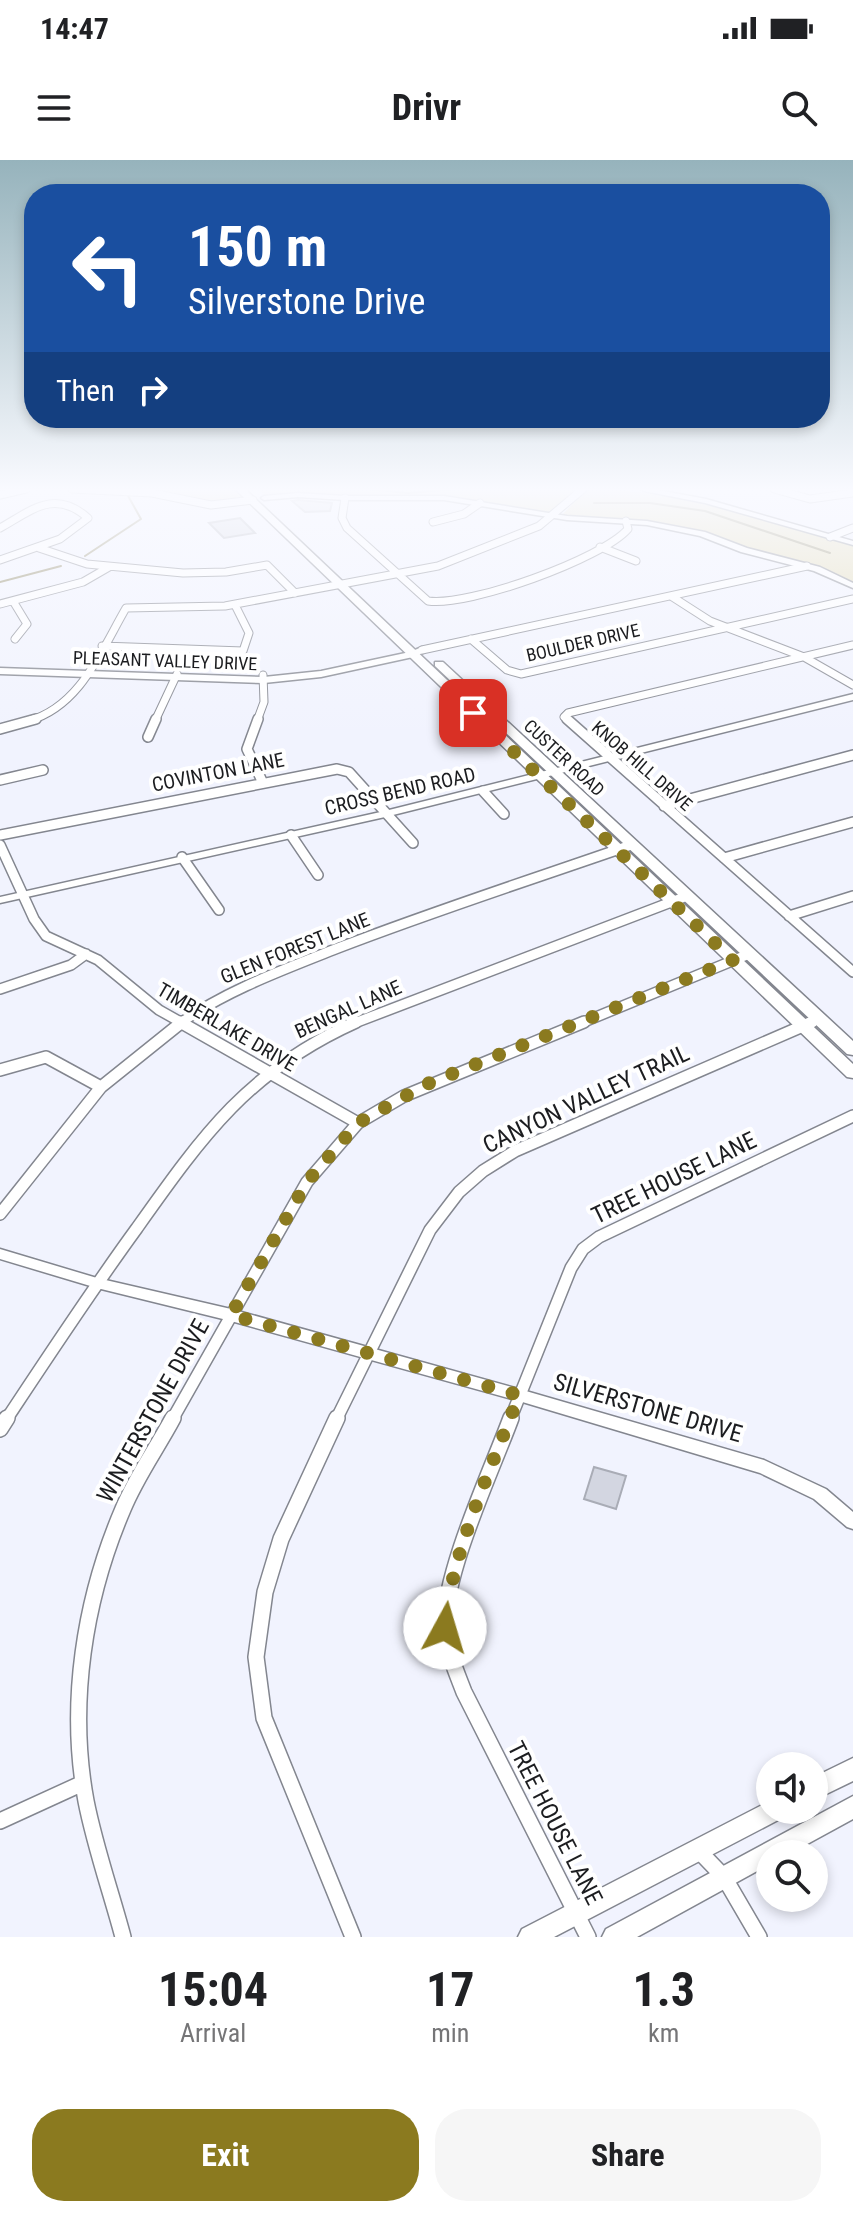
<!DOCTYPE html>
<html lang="en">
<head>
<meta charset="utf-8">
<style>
  :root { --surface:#fff; --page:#f6f6f6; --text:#202124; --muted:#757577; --accent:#8b7a1f }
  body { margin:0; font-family:"Roboto Condensed",sans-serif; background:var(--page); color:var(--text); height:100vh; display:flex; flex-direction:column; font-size:30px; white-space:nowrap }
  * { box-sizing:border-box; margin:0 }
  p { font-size:26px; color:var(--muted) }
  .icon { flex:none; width:44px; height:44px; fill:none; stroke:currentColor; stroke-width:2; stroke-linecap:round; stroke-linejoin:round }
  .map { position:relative; height:1777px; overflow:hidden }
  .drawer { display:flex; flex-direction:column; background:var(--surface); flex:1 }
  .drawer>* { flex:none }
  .guide { position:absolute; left:24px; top:24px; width:806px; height:244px; border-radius:32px; box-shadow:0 4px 12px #0003; background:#1a4fa0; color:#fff; overflow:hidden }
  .buttons { position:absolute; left:756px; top:1592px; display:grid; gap:16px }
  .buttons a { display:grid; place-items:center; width:72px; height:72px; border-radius:50%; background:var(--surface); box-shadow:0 4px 12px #0003; font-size:40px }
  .pin { position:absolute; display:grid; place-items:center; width:68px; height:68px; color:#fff; margin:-34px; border-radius:16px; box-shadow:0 4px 12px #0006 }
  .me { position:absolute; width:88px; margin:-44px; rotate:6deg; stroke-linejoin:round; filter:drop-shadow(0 0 6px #0008) }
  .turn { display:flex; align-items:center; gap:28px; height:168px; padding:0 32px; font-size:36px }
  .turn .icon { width:104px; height:104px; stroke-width:2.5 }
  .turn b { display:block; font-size:56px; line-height:68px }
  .then { display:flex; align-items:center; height:76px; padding:0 32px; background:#0003; gap:16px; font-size:30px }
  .eta { display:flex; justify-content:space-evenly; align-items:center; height:136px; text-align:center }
  .eta b { font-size:48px; font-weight:700; line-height:56px }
  .primary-button { display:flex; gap:16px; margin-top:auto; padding:16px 32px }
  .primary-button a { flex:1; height:92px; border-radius:32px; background:var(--accent); color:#fff; font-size:32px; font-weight:700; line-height:92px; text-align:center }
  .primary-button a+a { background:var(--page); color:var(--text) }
  .status { display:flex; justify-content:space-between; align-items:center; height:56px; padding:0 40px; background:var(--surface); direction:ltr }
  .status svg { height:22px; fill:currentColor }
  header { display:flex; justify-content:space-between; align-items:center; height:104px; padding:0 32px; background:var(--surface); font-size:36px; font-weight:700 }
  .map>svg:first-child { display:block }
  .green { fill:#e4dcb6 }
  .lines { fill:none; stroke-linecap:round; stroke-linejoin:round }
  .stream { stroke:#8c8560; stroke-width:2 }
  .building { fill:#d3d6e1; stroke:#a9acb6; stroke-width:2 }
  .minor-far3-casing { stroke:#83868f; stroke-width:9 }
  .minor-far2-casing { stroke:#83868f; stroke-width:12 }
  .minor-far1-casing { stroke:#83868f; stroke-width:14 }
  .minor-casing { stroke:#83868f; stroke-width:18 }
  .tertiary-casing { stroke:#83868f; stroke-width:3 }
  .secondary-casing { stroke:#83868f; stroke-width:3 }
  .primary-casing { stroke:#83868f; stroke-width:3 }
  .minor-far3 { stroke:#fff; stroke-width:7 }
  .minor-far2 { stroke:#fff; stroke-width:9 }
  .minor-far1 { stroke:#fff; stroke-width:11 }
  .minor { stroke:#fff; stroke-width:15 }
  .tertiary { fill:#fff; fill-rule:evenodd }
  .secondary { fill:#fff; fill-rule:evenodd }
  .primary { fill:#fff; fill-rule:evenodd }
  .route { stroke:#8b7a1f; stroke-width:14; stroke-dasharray:0 25.2 }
  .labels { text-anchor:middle; stroke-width:8; stroke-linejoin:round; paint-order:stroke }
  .far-street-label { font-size:18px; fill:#1c1d20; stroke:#fff }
  .street-label { font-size:20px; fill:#1c1d20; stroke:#fff }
  .near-street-label { font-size:24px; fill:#1c1d20; stroke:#fff }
</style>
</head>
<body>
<div class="status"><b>14:47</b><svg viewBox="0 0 49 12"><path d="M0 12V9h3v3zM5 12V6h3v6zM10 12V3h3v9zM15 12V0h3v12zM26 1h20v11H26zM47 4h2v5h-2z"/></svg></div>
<header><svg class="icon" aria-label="menu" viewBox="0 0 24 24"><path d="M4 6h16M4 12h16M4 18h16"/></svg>Drivr<svg class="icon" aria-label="search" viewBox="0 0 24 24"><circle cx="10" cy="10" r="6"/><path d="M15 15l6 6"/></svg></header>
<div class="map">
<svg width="853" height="1777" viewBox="0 0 853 1777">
  <rect width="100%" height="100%" fill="#f1f3fe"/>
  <path class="green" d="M117,329h118l10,9 -24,5z
    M258,329h320l-26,24 -107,-17 -94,1 -50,-4 -35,3z
    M587,329c93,0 177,33 266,56v38l-50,-20 -63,-17 -48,-17 -52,-9 -78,-5z"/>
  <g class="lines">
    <path class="stream" d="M368,329l40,4 48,-4
      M594,343h56l55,8 125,42
      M85,396l56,-37 -14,-25
      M0,422l61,-16"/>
  </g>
  <path class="building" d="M292,341l6,-1 34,3 -2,8 -25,1z
    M240,358l15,15 -31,5 -15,-15z
    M594,1307l32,9 -10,33 -32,-10z"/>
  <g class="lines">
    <g class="minor-far3-casing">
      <path id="minor-far3" d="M72,329l80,4 59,12 42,-5
        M774,329l36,10 43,-6
        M0,335l26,-6
        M345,338l-3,20 5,10 81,73c40,6 174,-42 200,-72l-2,-8
        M433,362l31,-8 16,-11
        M0,368c31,-17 54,-40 88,-10l-28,21 -60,21
        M830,377l23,-9
        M600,387l36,14
        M39,388l48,16 96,9 43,-1 41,-7 28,28
        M671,436l39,25 94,36 49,28
        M13,441l14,23 -12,15
        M0,444l83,-22 26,-15
        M471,479l36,31 14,4 332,-75
        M102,486l141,5 6,-18 -14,-28
        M422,490l385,-84
        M28,561c52,-14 73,-70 98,-113l99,-2 213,-40 101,-40 44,-37
        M155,561l22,-47
        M257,561l7,-19 -1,-27
        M569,561l-5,-4 4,-4 285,-68"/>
    </g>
    <g class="minor-far2-casing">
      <path id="minor-far2" d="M258,559l-11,30 15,32
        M567,559l286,253
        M0,569l36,-10
        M148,577l8,-18
        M0,620l43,-10
        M483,631l21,23
        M664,646l189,-51
        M0,675l337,-66 12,3 64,71
        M291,675l27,40
        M0,685l34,74 12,17 52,24 61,50 25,14
        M182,697l37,53
        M724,698l129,-36
        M789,756l64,-20
        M0,829l71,-24 15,-11
        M179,864c48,-34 104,-54 159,-76 96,-37 195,-69 293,-103
        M352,864l335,-128
        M579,864l170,-70
        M807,864l12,-5"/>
    </g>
    <g class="minor-far1-casing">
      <path id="minor-far1" d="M180,862l178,101
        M0,910l46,-13 55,30
        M0,1054l101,-127 81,-65
        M6,1260c43,-65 85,-129 131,-192 66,-93 112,-158 219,-206
        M172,1260l135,-238 51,-59 46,-27 180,-74
        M336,1260l94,-190 29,-38 24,-21 32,-20 297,-129
        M510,1260l61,-152 12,-19 16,-12 254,-121"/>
    </g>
    <g class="minor-casing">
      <path id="minor" d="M337,1258l-56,121 -16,53 -9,65 8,61 89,219
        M511,1258c-20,54 -67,154 -66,208 1,23 11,45 19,66l124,245
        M0,1269l7,-11
        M0,1661l83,-38
        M699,1691l25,26 35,60
        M123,1777c-12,-45 -28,-90 -37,-136 -18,-97 -2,-201 37,-292 13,-32 34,-61 50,-91"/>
    </g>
    <g class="tertiary-casing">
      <path id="tertiary" d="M641,329h12l53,10 147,42v4l-148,-42 -61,-12z
        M298,333l47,3h99l123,20 80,5 58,11 42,16 73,19 33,16v5l-39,-17 -73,-19 -41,-16 -53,-11 -80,-5 -123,-20h-99l-47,-3 -34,3 -3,-2 3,-2z
        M422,487l3,1v4l-12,5 -92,20 -57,6 -264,-9v-6l264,9 57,-6 89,-19z
        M853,534v6l-468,117 -385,86v-6l385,-86z
        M0,1089l97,29 134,31 288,80 245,71 62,29 27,23v17l-6,-2 -33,-28 -54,-26 -241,-72 -288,-80 -134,-33 -97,-29z"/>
    </g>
    <g class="secondary-casing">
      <path id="secondary" d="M853,1598v23l-39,19v-23z
        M853,1636v23l-64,35h-19v10l-133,73h-35l4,-8z
        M770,1641v9h15l-3,8 -228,119h-36l4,-8z"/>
    </g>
    <g class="primary-casing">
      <path id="primary" d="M235,329h10l608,575v14l-6,-1z
        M435,502h8l410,379v14l-6,-1 -412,-388z"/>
    </g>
    <use href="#minor-far3" class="minor-far3"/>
    <use href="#minor-far2" class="minor-far2"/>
    <use href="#minor-far1" class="minor-far1"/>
    <use href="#minor" class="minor"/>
    <use href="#tertiary" class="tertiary"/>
    <use href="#secondary" class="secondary"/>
    <use href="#primary" class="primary"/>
  </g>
  <linearGradient id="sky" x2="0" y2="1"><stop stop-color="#96b3bc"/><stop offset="0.57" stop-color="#f9faff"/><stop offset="1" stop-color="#f9faff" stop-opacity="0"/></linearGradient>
  <rect width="853" height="578" fill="url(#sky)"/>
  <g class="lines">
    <path class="route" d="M445,1468c5,-73 48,-163 74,-233l-288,-80 76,-133 51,-59 69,-39 306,-124 -260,-247"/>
  </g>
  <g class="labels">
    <g class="far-street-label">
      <text transform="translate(583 483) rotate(-13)" y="6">BOULDER DRIVE</text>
      <text transform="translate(165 501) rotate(2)" y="6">PLEASANT VALLEY DRIVE</text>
      <text transform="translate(564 598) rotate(43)" y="6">CUSTER ROAD</text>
      <text transform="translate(642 606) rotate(41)" y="6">KNOB HILL DRIVE</text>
    </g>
    <g class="street-label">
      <text transform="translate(218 612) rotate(-11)" y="7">COVINTON LANE</text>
      <text transform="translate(400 631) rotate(-13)" y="7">CROSS BEND ROAD</text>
      <text transform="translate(295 788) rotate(-22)" y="7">GLEN FOREST LANE</text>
      <text transform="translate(348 849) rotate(-24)" y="7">BENGAL LANE</text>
      <text transform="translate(227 867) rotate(30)" y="7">TIMBERLAKE DRIVE</text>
    </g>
    <g class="near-street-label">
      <text transform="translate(586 939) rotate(-25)" y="8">CANYON VALLEY TRAIL</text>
      <text transform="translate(674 1018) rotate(-26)" y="8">TREE HOUSE LANE</text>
      <text transform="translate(648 1248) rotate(16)" y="8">SILVERSTONE DRIVE</text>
      <text transform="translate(153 1251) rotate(-61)" y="8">WINTERSTONE DRIVE</text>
      <text transform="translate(555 1663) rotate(63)" y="8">TREE HOUSE LANE</text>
    </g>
  </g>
</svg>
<div class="buttons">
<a><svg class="icon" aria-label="sound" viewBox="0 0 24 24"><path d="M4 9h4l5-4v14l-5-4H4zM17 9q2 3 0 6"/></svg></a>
<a><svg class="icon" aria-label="search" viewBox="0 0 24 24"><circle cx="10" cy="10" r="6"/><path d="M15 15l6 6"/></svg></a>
</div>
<div class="pin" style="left:473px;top:553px;background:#d93025"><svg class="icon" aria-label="arrive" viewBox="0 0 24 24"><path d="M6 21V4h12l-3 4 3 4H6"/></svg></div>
<svg class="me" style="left:445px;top:1468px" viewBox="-20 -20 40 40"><circle r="19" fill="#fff"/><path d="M0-13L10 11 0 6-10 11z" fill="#8b7a1f"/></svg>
<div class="guide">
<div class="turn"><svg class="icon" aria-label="left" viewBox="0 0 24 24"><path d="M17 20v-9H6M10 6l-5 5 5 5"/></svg><div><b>150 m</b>Silverstone Drive</div></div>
<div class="then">Then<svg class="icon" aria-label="right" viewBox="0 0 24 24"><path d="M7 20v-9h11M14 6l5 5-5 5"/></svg></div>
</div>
</div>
<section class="drawer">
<div class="eta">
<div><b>15:04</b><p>Arrival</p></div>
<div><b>17</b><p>min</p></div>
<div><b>1.3</b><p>km</p></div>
</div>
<div class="primary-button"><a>Exit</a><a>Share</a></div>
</section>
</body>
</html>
